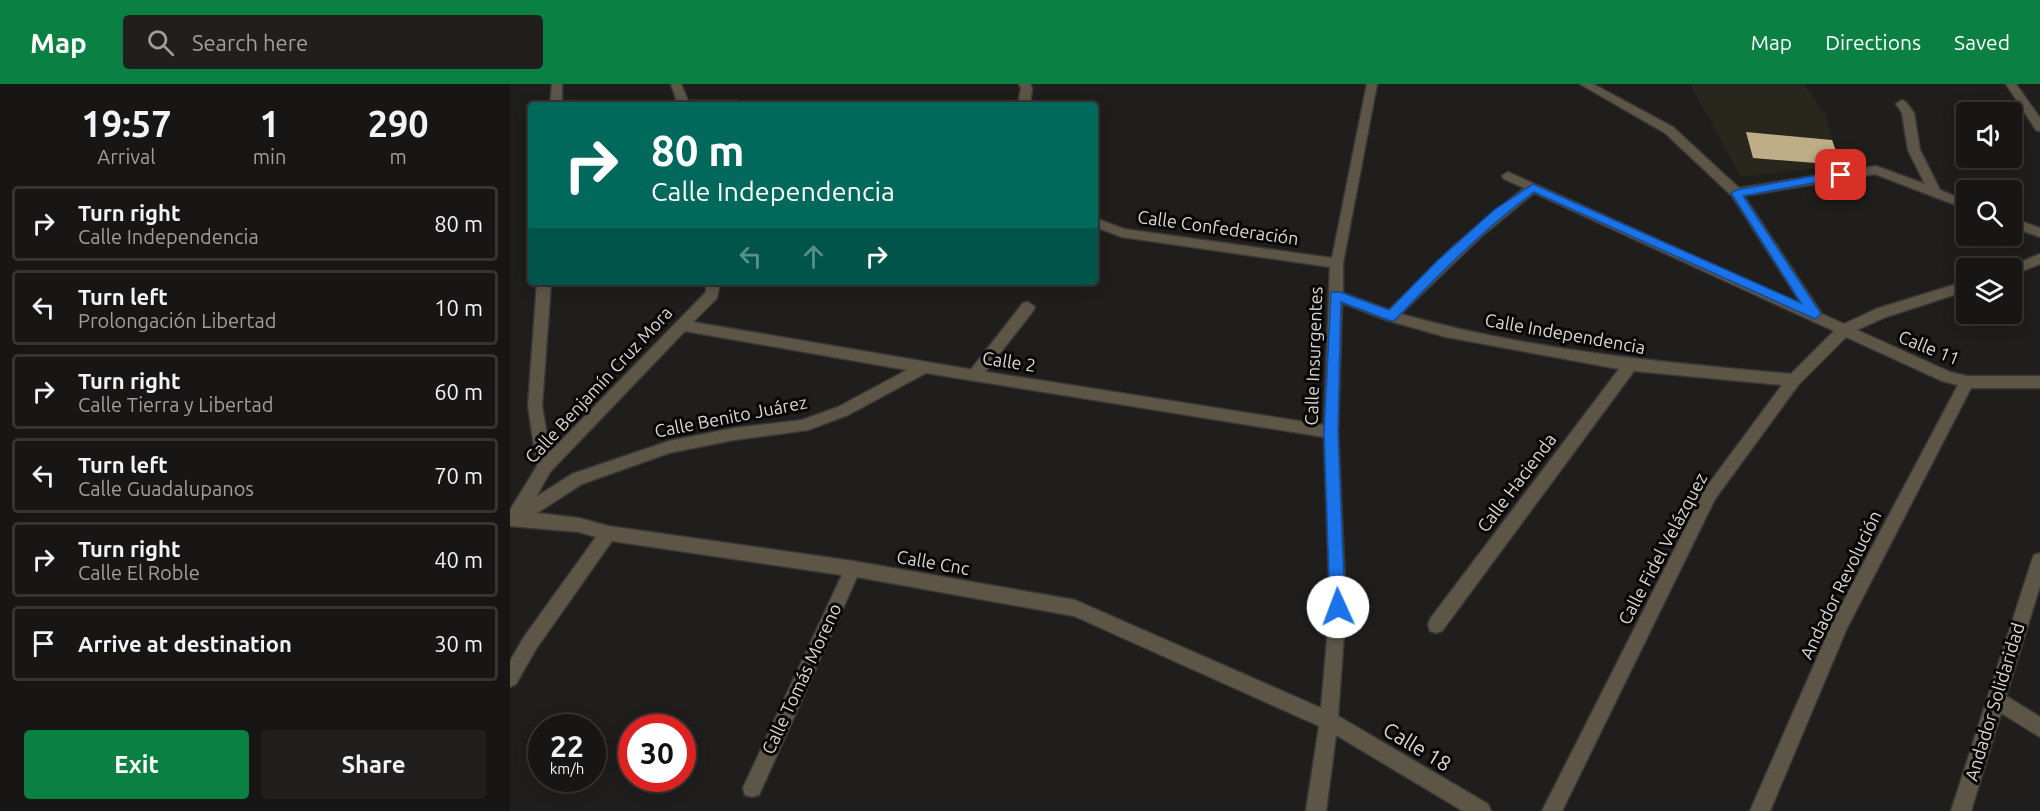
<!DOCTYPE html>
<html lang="en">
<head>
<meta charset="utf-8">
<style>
  :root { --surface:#181615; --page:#211f1e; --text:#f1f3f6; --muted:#9f9fa0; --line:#363534; --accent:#0b8043 }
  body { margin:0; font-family:Ubuntu,sans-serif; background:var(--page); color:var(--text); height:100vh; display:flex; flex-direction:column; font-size:22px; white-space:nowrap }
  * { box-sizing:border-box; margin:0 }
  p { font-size:20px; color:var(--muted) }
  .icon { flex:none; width:33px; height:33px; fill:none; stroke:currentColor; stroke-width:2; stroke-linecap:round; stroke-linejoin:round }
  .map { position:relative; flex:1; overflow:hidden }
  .details { display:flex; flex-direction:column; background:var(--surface); width:510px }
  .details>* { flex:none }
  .banner { position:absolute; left:18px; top:18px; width:570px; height:183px; border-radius:6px; box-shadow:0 3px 15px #0003,0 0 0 2px var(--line); background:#00695c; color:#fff; overflow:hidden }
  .controls { position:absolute; left:1446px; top:18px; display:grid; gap:12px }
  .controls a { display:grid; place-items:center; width:66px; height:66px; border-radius:6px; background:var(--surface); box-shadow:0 3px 15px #0003,0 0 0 2px var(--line); font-size:30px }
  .speed { position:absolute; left:18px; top:630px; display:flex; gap:12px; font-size:30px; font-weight:700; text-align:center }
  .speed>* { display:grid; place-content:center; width:78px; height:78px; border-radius:50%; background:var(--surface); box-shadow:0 3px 15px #0003,0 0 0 2px var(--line); line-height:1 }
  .speed small { font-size:15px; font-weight:400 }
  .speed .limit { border:9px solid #d22; background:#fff; color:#111 }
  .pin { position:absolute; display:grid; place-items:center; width:51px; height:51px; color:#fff; margin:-26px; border-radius:12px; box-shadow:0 3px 9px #0006 }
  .me { position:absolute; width:66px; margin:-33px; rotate:358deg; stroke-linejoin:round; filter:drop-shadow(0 0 4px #0008) }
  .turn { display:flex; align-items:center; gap:21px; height:126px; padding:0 24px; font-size:27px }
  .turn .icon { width:78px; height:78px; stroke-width:2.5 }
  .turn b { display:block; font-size:42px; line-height:51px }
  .lanes { display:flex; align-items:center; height:57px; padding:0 24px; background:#0003; justify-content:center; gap:30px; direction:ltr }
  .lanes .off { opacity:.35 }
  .eta { display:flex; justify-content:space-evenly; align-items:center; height:102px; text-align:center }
  .eta b { font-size:36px; font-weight:700; line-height:42px }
  .action { display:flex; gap:12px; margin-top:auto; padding:12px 24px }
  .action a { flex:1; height:69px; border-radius:6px; background:var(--accent); color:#fff; font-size:24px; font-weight:700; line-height:69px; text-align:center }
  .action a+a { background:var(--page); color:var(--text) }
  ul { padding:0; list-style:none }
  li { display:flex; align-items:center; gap:18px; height:75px; margin:0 12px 9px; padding:0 12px; border:3px solid var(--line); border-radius:6px }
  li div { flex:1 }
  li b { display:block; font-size:22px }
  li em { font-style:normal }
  header { display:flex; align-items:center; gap:36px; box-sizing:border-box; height:84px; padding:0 30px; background:var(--accent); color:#fff }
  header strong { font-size:28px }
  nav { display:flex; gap:33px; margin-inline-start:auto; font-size:21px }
  .search { width:420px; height:54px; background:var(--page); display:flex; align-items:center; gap:15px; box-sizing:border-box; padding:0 21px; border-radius:6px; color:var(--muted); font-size:22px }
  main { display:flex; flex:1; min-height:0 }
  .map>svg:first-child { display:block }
  .built { fill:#29261e }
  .building { fill:#beae87 }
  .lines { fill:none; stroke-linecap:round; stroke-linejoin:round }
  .lane-casing { stroke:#3a3836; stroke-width:3 }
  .street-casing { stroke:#3a3836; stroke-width:3 }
  .lane { fill:#5d5647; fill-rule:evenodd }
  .street { fill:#5d5647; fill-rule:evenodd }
  .route { fill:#1a73e8; stroke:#114b97; stroke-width:1.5 }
  .labels { text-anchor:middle; stroke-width:6; stroke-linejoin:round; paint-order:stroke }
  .street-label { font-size:18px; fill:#d9d8d6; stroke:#090807 }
  .near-street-label { font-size:21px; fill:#d9d8d6; stroke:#090807 }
</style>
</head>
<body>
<header>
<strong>Map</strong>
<div class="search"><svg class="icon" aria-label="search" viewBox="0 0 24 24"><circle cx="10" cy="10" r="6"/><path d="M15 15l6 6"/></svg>Search here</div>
<nav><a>Map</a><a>Directions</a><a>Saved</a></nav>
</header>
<main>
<section class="details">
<div class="eta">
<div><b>19:57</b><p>Arrival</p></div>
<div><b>1</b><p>min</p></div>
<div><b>290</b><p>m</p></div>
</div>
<ul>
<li><svg class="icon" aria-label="right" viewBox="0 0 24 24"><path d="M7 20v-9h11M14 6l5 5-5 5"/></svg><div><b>Turn right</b><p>Calle Independencia</p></div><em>80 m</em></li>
<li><svg class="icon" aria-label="left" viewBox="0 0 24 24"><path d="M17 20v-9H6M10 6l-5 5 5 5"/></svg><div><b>Turn left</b><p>Prolongación Libertad</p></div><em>10 m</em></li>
<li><svg class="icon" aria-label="right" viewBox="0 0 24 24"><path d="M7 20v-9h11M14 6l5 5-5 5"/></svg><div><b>Turn right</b><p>Calle Tierra y Libertad</p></div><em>60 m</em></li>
<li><svg class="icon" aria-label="left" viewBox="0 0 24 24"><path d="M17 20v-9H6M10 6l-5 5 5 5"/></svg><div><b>Turn left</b><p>Calle Guadalupanos</p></div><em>70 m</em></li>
<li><svg class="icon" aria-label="right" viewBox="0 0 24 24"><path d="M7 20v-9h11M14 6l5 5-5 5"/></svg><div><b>Turn right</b><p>Calle El Roble</p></div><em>40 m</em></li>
<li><svg class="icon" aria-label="arrive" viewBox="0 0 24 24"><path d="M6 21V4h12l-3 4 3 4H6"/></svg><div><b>Arrive at destination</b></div><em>30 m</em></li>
</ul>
<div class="action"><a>Exit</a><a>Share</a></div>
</section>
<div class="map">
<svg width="1530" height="727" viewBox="0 0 1530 727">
  <rect width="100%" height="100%" fill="#201e1c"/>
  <path class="built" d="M1180,0h114l21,30 16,51 -100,12z"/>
  <path class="building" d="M1236,48l86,8 9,25 -88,-7z"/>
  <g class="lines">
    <g class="lane-casing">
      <path id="lane" d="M518,218l7,5 -2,4 -54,69h-10l-2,-4 2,-4 54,-69z"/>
    </g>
    <g class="street-casing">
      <path id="street" d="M42,0h10v21h-12z
        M161,0h10l7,17h50l6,4h-66z
        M509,0h11l2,4 -2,17h-12l3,-17z
        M857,0h10l-34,179v30l46,17 66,-65 69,-57 -20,-9 -2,-3 6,-4 294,133 -70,-109 -67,-63 -85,-49h13l80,43 66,61 137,-22 49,18 -17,-34 -6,-37 -6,-9 6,-4 4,2 8,11 6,37 20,40 26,11v8l-91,-35 -131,22 78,118 22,10 32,-15 90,-28v10l-80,26 -29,13 93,42 17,4h73v12h-69l-124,240 -77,183h-20l85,-194 123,-232 -16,-4 -96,-44 -47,47 -84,115 -153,312h-20l163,-322 77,-104 -148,-14 -192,260 -6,2 -6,-2 -2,-6 2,-6 189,-250 -173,-32 -60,-17 -44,-17 -4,129 8,175 -8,109 150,88 3,7h-28l-127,-76 -10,76h-20l13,-85 -245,-110 -217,-39 -98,218 -7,2 -7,-2 -2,-7 99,-213 -230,-34 -76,108 -20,35 -6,3v-26l14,-24 72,-100 -17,-5 -69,-6v-16l27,-44 -9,-60 9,-124h14l-9,124 8,46 156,-160v-10h14l-3,16 -24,24 281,48 350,55 6,-158 -208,-30 -27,-10v-9l29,11 208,29zM1024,109l300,138 -43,43c-131,-12 -263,-24 -390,-60l81,-78zM175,247l222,39 -69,37 -36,13 -68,8 -65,13 -97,33 -36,23 14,-25zM416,289l398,64 6,170 -9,101 -246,-108 -222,-39 -245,-35 -29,-8 -42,-5 45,-29 87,-31 65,-13 74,-10 40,-15z
        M1496,0h10l24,34v13l-4,-1z
        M1502,134l28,10v9l-28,-10z
        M1530,170v10l-28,11v-7h-6z
        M1530,469v33l-34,110 34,21v20l-39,-24 -30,98h-20l81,-251 2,-5z"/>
    </g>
    <use href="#lane" class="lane"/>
    <use href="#street" class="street"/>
  </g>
  <path class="route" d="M1331,87l4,1v5l-102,19 76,115 2,3 -6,5 -281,-127c-51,38 -95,82 -139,128l-4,1 -50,-19 -3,130 7,175 -2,5 -5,2 -6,-2 -2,-5 -6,-175 7,-140h9l49,18 48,-49 57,-51 39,-26 268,119 -70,-110 5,-3z"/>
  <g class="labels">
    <g class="street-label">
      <text transform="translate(708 144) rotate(8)" y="6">Calle Confederación</text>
      <text transform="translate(1055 250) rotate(10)" y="6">Calle Independencia</text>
      <text transform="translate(1419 264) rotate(22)" y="6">Calle 11</text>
      <text transform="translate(804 272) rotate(-88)" y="6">Calle Insurgentes</text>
      <text transform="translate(499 278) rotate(9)" y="6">Calle 2</text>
      <text transform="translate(89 301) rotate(-47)" y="6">Calle Benjamín Cruz Mora</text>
      <text transform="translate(221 333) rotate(-11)" y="6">Calle Benito Juárez</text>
      <text transform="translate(1007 399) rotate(-53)" y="6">Calle Hacienda</text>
      <text transform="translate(1153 465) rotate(-62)" y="6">Calle Fidel Velázquez</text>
      <text transform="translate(423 479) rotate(10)" y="6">Calle Cnc</text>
      <text transform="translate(1331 501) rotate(-64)" y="6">Andador Revolución</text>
      <text transform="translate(292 595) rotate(-65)" y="6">Calle Tomás Moreno</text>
      <text transform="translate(1485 618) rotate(-73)" y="6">Andador Solidaridad</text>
    </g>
    <g class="near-street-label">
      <text transform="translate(907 663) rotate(31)" y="7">Calle 18</text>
    </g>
  </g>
</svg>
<div class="controls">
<a><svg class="icon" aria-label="sound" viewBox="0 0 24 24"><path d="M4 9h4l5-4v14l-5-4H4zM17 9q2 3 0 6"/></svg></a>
<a><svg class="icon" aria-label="search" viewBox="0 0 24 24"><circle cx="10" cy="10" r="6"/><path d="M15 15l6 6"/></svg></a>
<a><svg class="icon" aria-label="layers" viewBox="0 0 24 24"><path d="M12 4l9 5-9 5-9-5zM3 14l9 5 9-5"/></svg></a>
</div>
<div class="speed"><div>22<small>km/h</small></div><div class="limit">30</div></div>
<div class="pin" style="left:1331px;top:91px;background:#d93025"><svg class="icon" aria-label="arrive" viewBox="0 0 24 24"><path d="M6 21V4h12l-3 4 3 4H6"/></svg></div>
<svg class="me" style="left:828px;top:523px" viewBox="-20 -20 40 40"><circle r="19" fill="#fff"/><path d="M0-13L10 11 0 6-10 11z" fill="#1a73e8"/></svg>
<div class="banner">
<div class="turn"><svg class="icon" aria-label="right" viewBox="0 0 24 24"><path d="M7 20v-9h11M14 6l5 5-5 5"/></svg><div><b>80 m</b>Calle Independencia</div></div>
<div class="lanes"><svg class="icon off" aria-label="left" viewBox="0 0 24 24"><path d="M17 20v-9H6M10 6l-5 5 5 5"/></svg><svg class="icon off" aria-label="ahead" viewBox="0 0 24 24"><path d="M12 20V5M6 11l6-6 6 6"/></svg><svg class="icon" aria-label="right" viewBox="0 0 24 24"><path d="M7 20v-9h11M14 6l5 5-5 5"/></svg></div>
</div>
</div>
</main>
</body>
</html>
